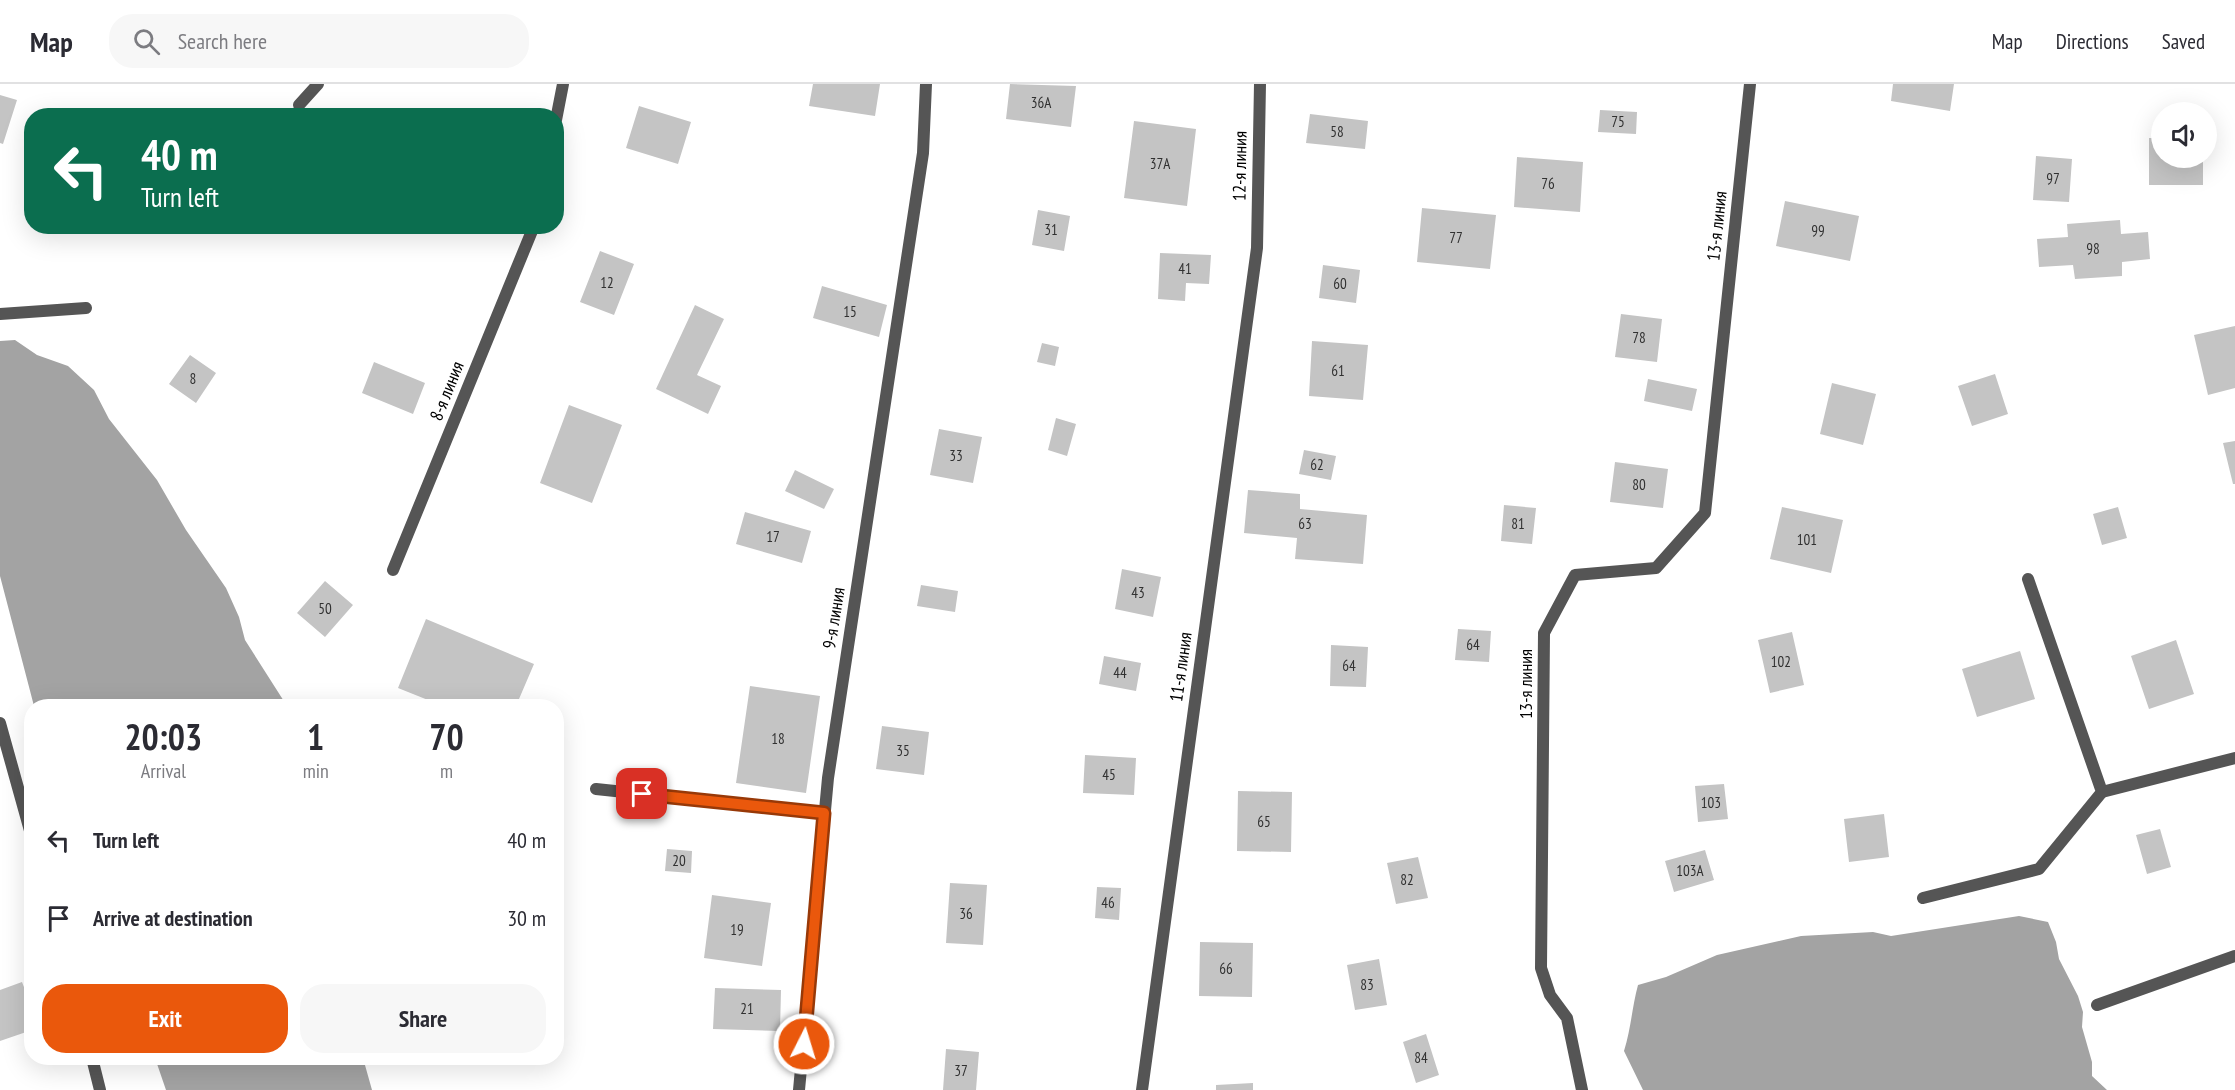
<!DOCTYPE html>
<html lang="en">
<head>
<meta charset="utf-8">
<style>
  :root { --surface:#fff; --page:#f7f7f7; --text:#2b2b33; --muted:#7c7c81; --line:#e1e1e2; --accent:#ea580c }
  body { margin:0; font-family:"PT Sans Narrow",sans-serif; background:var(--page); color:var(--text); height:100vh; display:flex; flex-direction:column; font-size:22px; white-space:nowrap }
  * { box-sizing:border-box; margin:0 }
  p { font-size:20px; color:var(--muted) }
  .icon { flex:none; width:33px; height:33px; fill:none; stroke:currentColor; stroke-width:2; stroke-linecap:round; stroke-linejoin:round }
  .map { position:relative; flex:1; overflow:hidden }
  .sheet { position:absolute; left:24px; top:615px; width:540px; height:366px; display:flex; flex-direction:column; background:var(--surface); border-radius:24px; box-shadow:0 6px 24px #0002 }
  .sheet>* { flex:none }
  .banner { position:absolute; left:24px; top:24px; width:540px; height:126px; border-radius:24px; box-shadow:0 6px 24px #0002; background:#0b6e4f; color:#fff; overflow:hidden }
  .fabs { position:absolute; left:2151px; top:18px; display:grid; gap:12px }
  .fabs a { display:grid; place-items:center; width:66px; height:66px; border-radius:50%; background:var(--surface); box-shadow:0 6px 24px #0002; font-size:30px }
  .pin { position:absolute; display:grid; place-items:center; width:51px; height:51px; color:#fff; margin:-26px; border-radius:12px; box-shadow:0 3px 9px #0006 }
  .me { position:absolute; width:66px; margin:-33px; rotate:5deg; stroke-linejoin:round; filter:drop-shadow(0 0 4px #0008) }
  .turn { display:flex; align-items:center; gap:21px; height:126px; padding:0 18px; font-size:27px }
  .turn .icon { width:78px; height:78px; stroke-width:2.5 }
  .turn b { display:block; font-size:42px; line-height:51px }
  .eta { display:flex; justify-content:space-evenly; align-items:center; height:102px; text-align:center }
  .eta b { font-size:36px; font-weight:600; line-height:42px }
  .cta { display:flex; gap:12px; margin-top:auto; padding:12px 18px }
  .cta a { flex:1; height:69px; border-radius:24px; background:var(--accent); color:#fff; font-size:24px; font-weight:600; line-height:69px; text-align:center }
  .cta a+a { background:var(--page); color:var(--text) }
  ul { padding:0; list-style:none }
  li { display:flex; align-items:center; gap:18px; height:78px; padding:0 18px }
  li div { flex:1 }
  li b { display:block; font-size:22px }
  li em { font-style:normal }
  header { display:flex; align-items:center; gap:36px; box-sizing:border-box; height:84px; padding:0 30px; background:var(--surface); border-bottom:2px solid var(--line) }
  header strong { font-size:28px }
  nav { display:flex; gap:33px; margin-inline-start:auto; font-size:21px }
  .search { width:420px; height:54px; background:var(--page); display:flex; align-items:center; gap:15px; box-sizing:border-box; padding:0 21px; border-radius:24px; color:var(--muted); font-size:22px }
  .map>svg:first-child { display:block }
  .water { fill:#a3a3a3 }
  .building { fill:#c4c4c4 }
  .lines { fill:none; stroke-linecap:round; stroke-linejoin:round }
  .service { stroke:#555; stroke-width:12 }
  .minor { stroke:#555; stroke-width:12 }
  .route-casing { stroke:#983908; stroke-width:15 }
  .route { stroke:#ea580c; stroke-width:10 }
  .labels { text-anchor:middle; stroke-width:6; stroke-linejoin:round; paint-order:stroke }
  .number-label { font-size:15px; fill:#313131 }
  .street-label { font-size:18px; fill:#000; stroke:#fff }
</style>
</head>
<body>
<header>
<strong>Map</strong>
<div class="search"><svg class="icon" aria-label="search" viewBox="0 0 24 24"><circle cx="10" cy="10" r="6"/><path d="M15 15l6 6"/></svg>Search here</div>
<nav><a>Map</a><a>Directions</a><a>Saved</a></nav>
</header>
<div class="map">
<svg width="2235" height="1006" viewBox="0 0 2235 1006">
  <rect width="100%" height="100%" fill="#fff"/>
  <path class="water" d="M15,256l22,15 31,11 26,24 15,29 48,61 29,50 40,58 13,29 6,23 42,66h-253l-34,-130v-235z
    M2019,832l29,6 8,20 3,17 19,37 5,16 -1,15 10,35v14l15,14h-464l-19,-39c7,-22 8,-44 14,-66l28,-8 51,-22 84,-19 72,-4 18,4z
    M155,974h208l9,32h-206z"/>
  <path class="building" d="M813,0h67l-5,32 -66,-10z
    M1010,0l66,2 -5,41 -65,-8z
    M1893,0h61l-4,27 -59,-10z
    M0,11l17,5 -14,44 -3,-1z
    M639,22l52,16 -13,42 -52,-16z
    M1600,26l37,2 -1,22 -38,-2z
    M1310,30l58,7 -3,28 -59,-6z
    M1134,37l62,8 -9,77 -63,-8z
    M2149,54h13v20h41v27h-54z
    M2036,72l36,3 -3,43 -36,-2z
    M1517,73l66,5 -3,50 -66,-5z
    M1785,117l74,15 -9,45 -74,-15z
    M1422,124l74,7 -6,54 -73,-7z
    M1038,126l32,6 -6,35 -32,-6z
    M2120,136l1,14 27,-2 2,27 -28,3v14l-47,3 -2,-14 -34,2 -2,-28 31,-2 -1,-13z
    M600,167l34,13 -20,51 -34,-13z
    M1160,169l51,2 -2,29 -23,-1 -1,18 -27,-2z
    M1323,181l37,5 -4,33 -37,-5z
    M822,202l65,19 -8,32 -66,-19z
    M695,221l29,14 -27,56 24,11 -13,28 -52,-25z
    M1621,230l41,5 -5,43 -42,-5z
    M2235,242v62l-27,7 -14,-60z
    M1312,257l56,4 -5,55 -54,-4z
    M1042,259l17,4 -4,19 -18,-4z
    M190,271l26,18 -20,30 -27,-19z
    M374,278l51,21 -12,31 -51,-21z
    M1995,290l13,40 -36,12 -14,-40z
    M1648,295l49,10 -5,22 -48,-10z
    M1832,299l44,11 -13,51 -43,-11z
    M569,321l53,20 -30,78 -52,-20z
    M1056,334l20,6 -9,32 -19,-6z
    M939,345l43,8 -9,46 -43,-8z
    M2235,357v43h-2l-10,-41z
    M1304,366l32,6 -5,24 -32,-6z
    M1615,378l53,7 -5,39 -53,-6z
    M795,386l39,19 -10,20 -39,-18z
    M1248,406l52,4v15l67,6 -4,49 -68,-5 2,-21 -53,-5z
    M1504,421l32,3 -4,36 -31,-3z
    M1782,423l61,13 -12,53 -61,-14z
    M2118,423l9,31 -25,7 -9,-31z
    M745,428l66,19 -9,32 -66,-19z
    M1122,485l39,8 -8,40 -38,-8z
    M325,497l28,24 -28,32 -28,-24z
    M921,501l37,6 -3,21 -38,-6z
    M426,535l108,45 -18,42h-73l-45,-18z
    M1458,545l33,2 -2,31 -34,-2z
    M1792,548l12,53 -34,8 -12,-53z
    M2176,556l18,54 -45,15 -18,-53z
    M1331,561l37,2 -2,40 -36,-1z
    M2020,567l15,48 -58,18 -15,-48z
    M1104,572l37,7 -5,28 -37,-7z
    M750,602l70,10 -14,97 -70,-10z
    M882,642l47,6 -5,43 -48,-6z
    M1085,671l51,3 -2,37 -51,-2z
    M1724,700l4,35 -30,3 -3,-36z
    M1238,707l54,1 -1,60 -54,-1z
    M1884,730l5,43 -40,5 -5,-43z
    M2160,745l11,38 -24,7 -11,-39z
    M667,765l25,2 -1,22 -26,-2z
    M1705,766l9,30 -40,12 -9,-31z
    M1418,773l10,41 -32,6 -9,-41z
    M950,799l37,2 -4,60 -37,-2z
    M1097,803l24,1 -2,32 -24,-2z
    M712,811l59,8 -9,63 -58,-8z
    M1200,858l53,1 -1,54 -53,-1z
    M1379,875l8,46 -32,5 -8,-45z
    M22,898l10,26v22l-32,11v-51z
    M715,904l66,2 -1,41 -67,-2z
    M1426,950l13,41 -23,8 -13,-41z
    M946,965l33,3 -3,38h-33z
    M445,974h28l1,4 -28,3z
    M1253,999v7h-37v-5z"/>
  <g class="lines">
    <path class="service" d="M0,230l86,-6
      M596,705l228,24
      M1923,814l116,-29 63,-77 -74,-213
      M2097,921l138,-49"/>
    <path class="minor" d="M299,21l19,-21
      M556,36l7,-36
      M393,486l141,-344
      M0,639l32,115
      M2102,708l133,-34
      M92,974l8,32
      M799,1006l29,-312 95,-625 3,-69
      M1142,1006l115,-842 3,-164
      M1582,1006l-15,-72 -17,-23 -9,-27 3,-335 31,-58 81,-7 49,-55 45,-429"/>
  </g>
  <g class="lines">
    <g class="route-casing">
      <path id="route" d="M642,710l182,19 -20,231"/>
    </g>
    <use href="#route" class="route"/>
  </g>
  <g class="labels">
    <g class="number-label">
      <text x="1041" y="24">36А</text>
      <text x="1618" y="43">75</text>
      <text x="1337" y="53">58</text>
      <text x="1160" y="85">37А</text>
      <text x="2053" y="100">97</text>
      <text x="1548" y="105">76</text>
      <text x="1051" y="151">31</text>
      <text x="1818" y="152">99</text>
      <text x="1456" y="159">77</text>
      <text x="2093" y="170">98</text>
      <text x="1185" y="190">41</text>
      <text x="607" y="204">12</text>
      <text x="1340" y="205">60</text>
      <text x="850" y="233">15</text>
      <text x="1639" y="259">78</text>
      <text x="1338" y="292">61</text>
      <text x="193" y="300">8</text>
      <text x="956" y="377">33</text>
      <text x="1317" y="386">62</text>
      <text x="1639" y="406">80</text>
      <text x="1305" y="445">63</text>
      <text x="1518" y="445">81</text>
      <text x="773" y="458">17</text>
      <text x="1807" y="461">101</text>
      <text x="1138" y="514">43</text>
      <text x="325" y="530">50</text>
      <text x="1473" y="566">64</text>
      <text x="1781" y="583">102</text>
      <text x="1349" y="587">64</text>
      <text x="1120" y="594">44</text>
      <text x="778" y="660">18</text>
      <text x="903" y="672">35</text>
      <text x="1109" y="696">45</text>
      <text x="1711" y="724">103</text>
      <text x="1264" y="743">65</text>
      <text x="679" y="782">20</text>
      <text x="1690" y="792">103А</text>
      <text x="1407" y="801">82</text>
      <text x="1108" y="824">46</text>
      <text x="966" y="835">36</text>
      <text x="737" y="851">19</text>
      <text x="1226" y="890">66</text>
      <text x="1367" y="906">83</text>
      <text x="747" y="930">21</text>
      <text x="1421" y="979">84</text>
      <text x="961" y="992">37</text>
    </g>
    <g class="street-label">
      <text transform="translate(1240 82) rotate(-89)" y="6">12-я линия</text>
      <text transform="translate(1717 142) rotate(-84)" y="6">13-я линия</text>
      <text transform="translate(447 307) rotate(-68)" y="6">8-я линия</text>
      <text transform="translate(834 534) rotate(-81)" y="6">9-я линия</text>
      <text transform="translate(1181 583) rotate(-82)" y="6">11-я линия</text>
      <text transform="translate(1526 600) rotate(-90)" y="6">13-я линия</text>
    </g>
  </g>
</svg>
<div class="fabs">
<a><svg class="icon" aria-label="sound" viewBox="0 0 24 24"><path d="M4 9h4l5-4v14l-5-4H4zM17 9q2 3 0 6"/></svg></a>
</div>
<div class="pin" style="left:642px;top:710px;background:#d93025"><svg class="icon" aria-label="arrive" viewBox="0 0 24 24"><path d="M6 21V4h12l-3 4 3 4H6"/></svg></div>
<svg class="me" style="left:804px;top:960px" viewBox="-20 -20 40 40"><circle r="17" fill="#ea580c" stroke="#fff" stroke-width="3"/><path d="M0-11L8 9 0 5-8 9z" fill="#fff"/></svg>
<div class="banner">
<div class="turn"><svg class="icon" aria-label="left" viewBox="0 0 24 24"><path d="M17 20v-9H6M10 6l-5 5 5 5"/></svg><div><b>40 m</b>Turn left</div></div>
</div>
<section class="sheet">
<div class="eta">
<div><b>20:03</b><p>Arrival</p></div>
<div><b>1</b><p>min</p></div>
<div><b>70</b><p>m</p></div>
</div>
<ul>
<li><svg class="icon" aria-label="left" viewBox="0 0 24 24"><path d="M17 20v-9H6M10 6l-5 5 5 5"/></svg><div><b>Turn left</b></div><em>40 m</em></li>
<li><svg class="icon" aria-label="arrive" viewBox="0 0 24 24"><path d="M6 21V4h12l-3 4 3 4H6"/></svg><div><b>Arrive at destination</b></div><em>30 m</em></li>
</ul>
<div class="cta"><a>Exit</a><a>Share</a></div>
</section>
</div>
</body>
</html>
